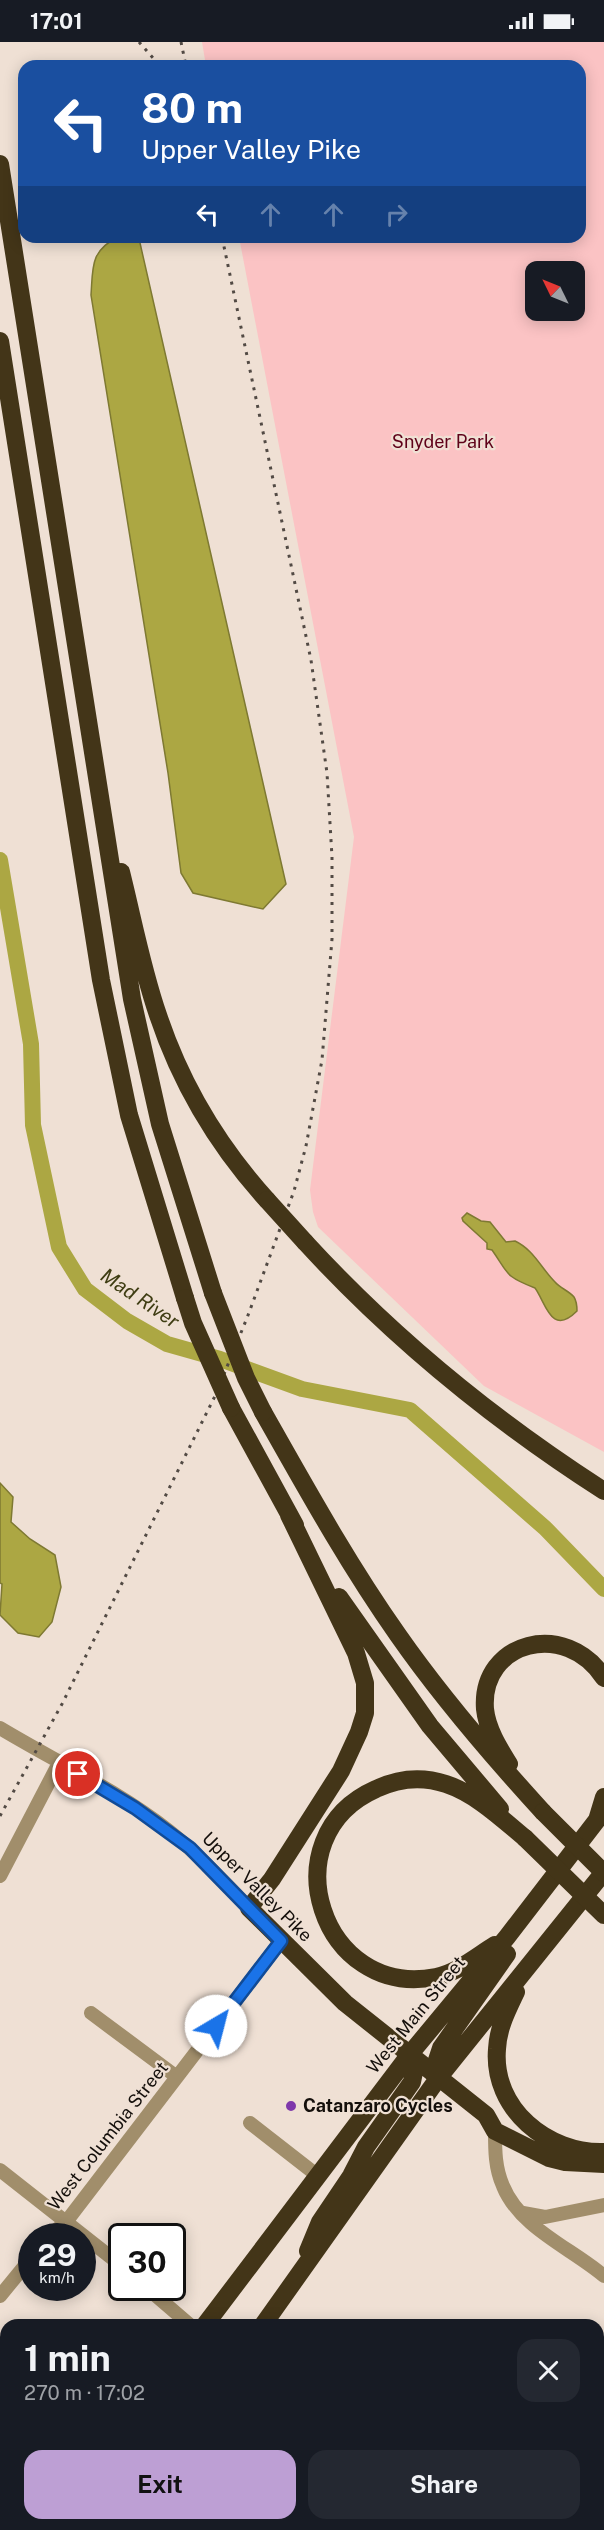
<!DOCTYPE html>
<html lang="en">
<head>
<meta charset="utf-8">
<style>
  :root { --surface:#171b24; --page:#242831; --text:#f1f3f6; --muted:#9ea1a6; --accent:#bd9fd4 }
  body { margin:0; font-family:"Public Sans",sans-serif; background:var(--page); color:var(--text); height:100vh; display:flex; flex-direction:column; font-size:22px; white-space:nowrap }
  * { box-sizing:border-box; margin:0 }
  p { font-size:20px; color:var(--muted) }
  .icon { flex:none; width:33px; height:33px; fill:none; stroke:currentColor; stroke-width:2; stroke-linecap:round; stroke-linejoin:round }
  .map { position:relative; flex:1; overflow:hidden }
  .sheet { position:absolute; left:0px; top:2277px; width:604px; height:212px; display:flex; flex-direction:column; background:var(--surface); border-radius:18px 18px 0 0; box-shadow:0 3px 15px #0003 }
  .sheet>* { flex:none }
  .guide { position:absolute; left:18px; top:18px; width:568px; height:183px; border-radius:18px; box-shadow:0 3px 15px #0003; background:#1a4fa0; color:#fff; overflow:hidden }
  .needle { width:39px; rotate:313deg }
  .controls { position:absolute; left:525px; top:219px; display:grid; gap:12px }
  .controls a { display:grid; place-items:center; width:60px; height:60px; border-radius:12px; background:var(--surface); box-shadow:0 3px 15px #0003; font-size:30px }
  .speed { position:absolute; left:18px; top:2181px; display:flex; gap:12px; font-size:30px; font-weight:700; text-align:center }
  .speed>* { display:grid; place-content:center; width:78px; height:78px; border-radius:50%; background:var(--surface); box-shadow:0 3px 15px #0003; line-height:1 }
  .speed small { font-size:15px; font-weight:400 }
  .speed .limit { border:3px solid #111; border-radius:9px; background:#fff; color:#111 }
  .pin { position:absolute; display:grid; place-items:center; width:51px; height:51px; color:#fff; margin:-26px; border:3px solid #fff; border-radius:50%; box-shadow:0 2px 6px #0007 }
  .me { position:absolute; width:66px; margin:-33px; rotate:37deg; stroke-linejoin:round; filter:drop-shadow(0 0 4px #0008) }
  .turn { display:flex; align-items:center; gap:21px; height:126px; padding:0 24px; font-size:27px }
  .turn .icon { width:78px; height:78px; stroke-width:2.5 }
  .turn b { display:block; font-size:42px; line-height:51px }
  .lanes { display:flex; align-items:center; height:57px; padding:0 24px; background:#0003; justify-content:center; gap:30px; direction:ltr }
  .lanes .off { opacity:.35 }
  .round { display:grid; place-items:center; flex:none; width:63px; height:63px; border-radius:18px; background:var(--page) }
  .summary { display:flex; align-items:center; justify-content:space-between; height:102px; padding:0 24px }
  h1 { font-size:36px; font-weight:700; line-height:45px }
  .cta { display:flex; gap:12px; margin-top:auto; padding:12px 24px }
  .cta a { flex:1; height:69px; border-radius:18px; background:var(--accent); color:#111; font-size:24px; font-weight:700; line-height:69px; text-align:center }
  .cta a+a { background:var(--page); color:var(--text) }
  .status { display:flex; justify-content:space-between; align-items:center; height:42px; padding:0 30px; background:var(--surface); direction:ltr }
  .status svg { height:16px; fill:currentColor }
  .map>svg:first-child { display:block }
  .green { fill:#fbc3c4; fill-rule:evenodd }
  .water { fill:#aca743; stroke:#7e7932; stroke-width:1.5 }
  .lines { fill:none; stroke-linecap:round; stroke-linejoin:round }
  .river { stroke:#aca743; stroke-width:16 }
  .minor { stroke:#a18e6b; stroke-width:14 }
  .highway { stroke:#433518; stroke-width:18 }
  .rail { stroke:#524a44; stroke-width:3; stroke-dasharray:3 6; stroke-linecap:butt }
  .highway-bridge { stroke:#433518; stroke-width:18 }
  .route-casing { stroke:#114b97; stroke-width:15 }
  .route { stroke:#1a73e8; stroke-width:10 }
  .poi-dot { fill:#7e38ab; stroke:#efe0d4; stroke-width:2 }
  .labels { text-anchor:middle; stroke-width:4.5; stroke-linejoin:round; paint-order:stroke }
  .park-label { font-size:18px; fill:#5f0219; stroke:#efe0d4 }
  .street-label { font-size:18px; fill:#140f0b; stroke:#efe0d4 }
  .poi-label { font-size:18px; font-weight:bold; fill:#140f0b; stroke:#efe0d4; text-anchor:start }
  .water-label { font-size:20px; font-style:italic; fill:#3f3d13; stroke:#efe0d4 }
</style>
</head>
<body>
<div class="status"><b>17:01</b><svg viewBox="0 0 49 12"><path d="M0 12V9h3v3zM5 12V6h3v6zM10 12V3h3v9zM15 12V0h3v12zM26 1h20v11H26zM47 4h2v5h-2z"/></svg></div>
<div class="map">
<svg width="604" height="2488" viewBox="0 0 604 2488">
  <rect width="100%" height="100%" fill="#efe0d4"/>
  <path class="green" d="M202,0h402v1410l-120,-66 -166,-159 -5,-15 -3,-22 44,-353 -115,-600h341v-171h-374zM536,230h38v38h-38z"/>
  <path class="water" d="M118,195h29l-7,6 146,641 -23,25 -70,-16 -12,-20 -13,-100 -77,-478c2,-28 -1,-44 27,-58z
    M467,1171l14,8 9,1 16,20 9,-1c19,9 26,27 40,41 5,6 14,9 19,15 3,5 3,9 3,14 -26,26 -31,-8 -42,-23 -31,-12 -26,-14 -43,-38l-5,-1v-6l-24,-22 -1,-3z
    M0,1441l13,14 -2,25 19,17 25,16 6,32 -9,35 -13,15 -21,-4 -18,-18 2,-31 -2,-1z"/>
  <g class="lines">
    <path class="river" d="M0,818l31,184 2,81 26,122 26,42 42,32 40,23 53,15 82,30 108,21 135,118 59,61"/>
    <path class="minor" d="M0,1686c55,33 118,63 169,103 29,23 54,50 80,77
      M0,1834l59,-113
      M91,1971l86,64
      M250,2081l68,53
      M495,2089c0,19 0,37 8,55 17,42 68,62 101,90
      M0,2128l122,96
      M523,2171l22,4 59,-12
      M49,2194l17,-14 215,-281
      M147,2246l43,37
      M0,2254l32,-39
      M0,2387l6,5
      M598,2422l6,2
      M300,2482l7,6
      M529,2488l1,-6"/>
    <path class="highway" d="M0,122l132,835 28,125 53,169
      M0,299l101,639 28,135 56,183
      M121,830c12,48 21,97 37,143 23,69 61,132 109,185
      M305,1200c88,96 190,179 299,249
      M231,1366l64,117
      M263,1370c43,76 85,152 135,223 44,63 93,120 145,177
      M289,1473l67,138 9,30v30l-6,19 -18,39 -69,108 -23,29 96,95 141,112 9,16 54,27 16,4 39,2
      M339,1555l91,129 70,83
      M509,1722c-10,-16 -22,-35 -24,-55 -5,-68 81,-90 119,-31
      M495,1903c-18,11 -38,28 -59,32 -114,23 -168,-140 -60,-188 23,-11 46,-13 70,-5 30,10 55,34 79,54
      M516,1950c-9,19 -18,36 -19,57 -5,60 51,105 107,103
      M439,2035l-2,-17 4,-12 66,-94
      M308,2209l12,-29 31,-46 15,-29 46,-65 3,-15 -5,-13
      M205,2283l205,-271 97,-117 90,-117 7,-23
      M263,2283l176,-248 165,-205
      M41,2488l5,-6
      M121,2488l3,-6"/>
    <path class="rail" d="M139,0l21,24
      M181,0l5,24
      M0,1774l62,-112 153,-308 32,-78 47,-127 12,-45 16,-86 10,-121v-82l-5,-84 -16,-113 -89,-423"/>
    <path class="highway-bridge" d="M267,1158l38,42
      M213,1251l33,85 17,34
      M185,1256l8,25 38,85
      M543,1770l61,61
      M525,1796l79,77"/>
  </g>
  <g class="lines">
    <g class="route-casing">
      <path id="route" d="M78,1732l57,34 55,40 91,93 -65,85"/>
    </g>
    <use href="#route" class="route"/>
  </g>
  <circle class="poi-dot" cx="291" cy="2064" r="6"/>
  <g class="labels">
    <g class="park-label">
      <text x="443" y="406">Snyder Park</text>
    </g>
    <g class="street-label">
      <text transform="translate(257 1845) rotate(45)" y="6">Upper Valley Pike</text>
      <text transform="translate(416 1973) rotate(-51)" y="6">West Main Street</text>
      <text transform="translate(108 2094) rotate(-52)" y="6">West Columbia Street</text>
    </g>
    <g class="poi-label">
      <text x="303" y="2070">Catanzaro Cycles</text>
    </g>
    <g class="water-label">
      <text transform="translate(140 1256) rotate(34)" y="7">Mad River</text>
    </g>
  </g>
</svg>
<div class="controls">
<a><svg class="needle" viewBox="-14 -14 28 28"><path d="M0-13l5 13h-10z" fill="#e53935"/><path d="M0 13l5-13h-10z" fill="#9ea1a6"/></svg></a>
</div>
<div class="speed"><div>29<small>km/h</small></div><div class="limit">30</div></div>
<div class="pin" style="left:78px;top:1732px;background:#d93025"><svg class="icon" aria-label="arrive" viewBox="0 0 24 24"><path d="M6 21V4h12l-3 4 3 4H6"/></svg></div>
<svg class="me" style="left:216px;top:1984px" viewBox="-20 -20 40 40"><circle r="19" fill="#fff"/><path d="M0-13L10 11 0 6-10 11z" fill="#1a73e8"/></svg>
<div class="guide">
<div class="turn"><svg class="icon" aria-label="left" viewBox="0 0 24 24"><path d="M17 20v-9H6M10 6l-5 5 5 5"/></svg><div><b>80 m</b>Upper Valley Pike</div></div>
<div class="lanes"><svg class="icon" aria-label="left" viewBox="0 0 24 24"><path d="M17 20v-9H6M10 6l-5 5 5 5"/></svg><svg class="icon off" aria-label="ahead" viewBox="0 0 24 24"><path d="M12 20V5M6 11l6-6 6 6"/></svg><svg class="icon off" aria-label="ahead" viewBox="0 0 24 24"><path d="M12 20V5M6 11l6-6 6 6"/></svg><svg class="icon off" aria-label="right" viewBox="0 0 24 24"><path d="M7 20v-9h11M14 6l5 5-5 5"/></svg></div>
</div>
<section class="sheet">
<div class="summary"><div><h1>1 min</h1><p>270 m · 17:02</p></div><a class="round"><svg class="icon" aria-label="close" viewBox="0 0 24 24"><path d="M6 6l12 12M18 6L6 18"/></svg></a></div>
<div class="cta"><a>Exit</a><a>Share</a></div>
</section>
</div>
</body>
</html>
